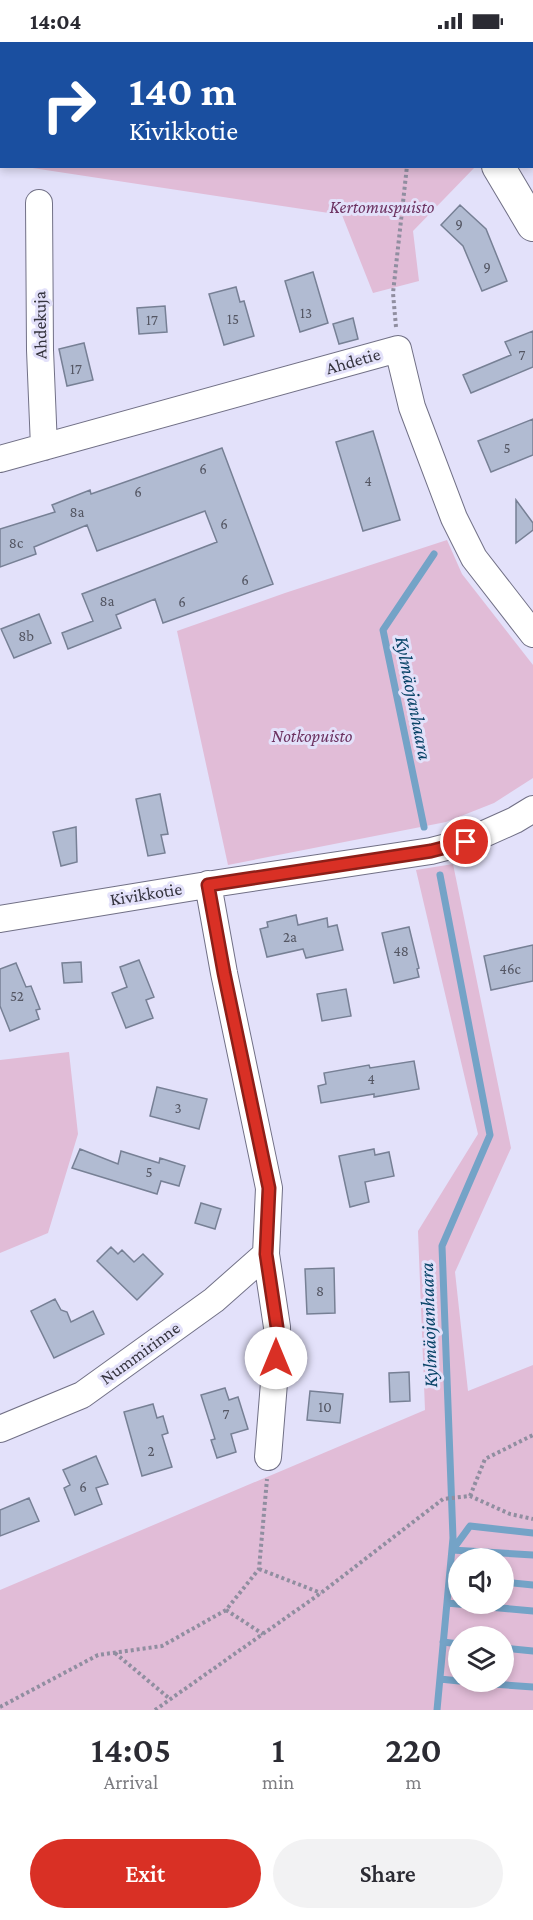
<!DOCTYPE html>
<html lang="en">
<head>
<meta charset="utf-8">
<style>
  :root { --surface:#fff; --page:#f2f2f3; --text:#2b2b33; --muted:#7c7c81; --accent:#d93025 }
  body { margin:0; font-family:"Crimson Pro",serif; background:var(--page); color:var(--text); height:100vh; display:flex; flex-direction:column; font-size:22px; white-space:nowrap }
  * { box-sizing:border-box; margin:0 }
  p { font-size:20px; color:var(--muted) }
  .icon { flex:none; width:33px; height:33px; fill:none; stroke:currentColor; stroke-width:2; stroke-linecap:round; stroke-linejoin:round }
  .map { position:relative; height:1668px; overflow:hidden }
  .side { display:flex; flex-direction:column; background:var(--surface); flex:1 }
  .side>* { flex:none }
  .hud { position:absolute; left:0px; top:0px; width:534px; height:126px; box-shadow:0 3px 9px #0003; background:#1a4fa0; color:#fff; overflow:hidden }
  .fabs { position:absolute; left:448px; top:1506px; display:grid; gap:12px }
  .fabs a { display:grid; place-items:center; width:66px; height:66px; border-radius:50%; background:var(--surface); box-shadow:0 3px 9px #0003; font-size:30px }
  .pin { position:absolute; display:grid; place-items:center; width:51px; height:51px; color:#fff; margin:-26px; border:3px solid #fff; border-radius:50%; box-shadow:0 2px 6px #0007 }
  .me { position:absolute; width:66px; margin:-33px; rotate:0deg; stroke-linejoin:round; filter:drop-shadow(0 0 4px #0008) }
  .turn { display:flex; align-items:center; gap:21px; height:126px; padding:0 30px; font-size:27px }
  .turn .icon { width:78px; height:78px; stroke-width:2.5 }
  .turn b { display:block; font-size:42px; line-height:51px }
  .eta { display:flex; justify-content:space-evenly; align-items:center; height:102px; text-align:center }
  .eta b { font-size:36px; font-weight:600; line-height:42px }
  .button { display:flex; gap:12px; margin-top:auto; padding:12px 30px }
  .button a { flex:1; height:69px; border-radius:36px; background:var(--accent); color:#fff; font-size:24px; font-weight:600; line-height:69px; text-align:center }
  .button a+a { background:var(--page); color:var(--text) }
  .status { display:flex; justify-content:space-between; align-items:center; height:42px; padding:0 30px; background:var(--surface); direction:ltr }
  .status svg { height:16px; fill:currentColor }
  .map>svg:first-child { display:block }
  .green { fill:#e1bcd7; fill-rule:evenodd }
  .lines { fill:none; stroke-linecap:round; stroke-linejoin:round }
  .stream { stroke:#74a3c7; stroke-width:7 }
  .building { fill:#b1bbd2; stroke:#778095; stroke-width:1.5 }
  .minor-casing { stroke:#717086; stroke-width:28 }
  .tertiary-casing { stroke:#717086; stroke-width:34 }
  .path { stroke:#908ea0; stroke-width:4; stroke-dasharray:3 3; stroke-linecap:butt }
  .minor { stroke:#fff; stroke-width:26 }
  .tertiary { stroke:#fff; stroke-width:32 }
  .route-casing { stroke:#8d1f18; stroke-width:15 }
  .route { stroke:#d93025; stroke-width:10 }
  .labels { text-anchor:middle; stroke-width:6; stroke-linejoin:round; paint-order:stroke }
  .number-label { font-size:15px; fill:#545663 }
  .park-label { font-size:18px; font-style:italic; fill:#6c3261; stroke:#e3e1fa }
  .street-label { font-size:18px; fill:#35343e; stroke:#e3e1fa }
  .water-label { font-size:20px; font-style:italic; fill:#094468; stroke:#e3e1fa }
</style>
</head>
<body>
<div class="status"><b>14:04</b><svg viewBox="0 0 49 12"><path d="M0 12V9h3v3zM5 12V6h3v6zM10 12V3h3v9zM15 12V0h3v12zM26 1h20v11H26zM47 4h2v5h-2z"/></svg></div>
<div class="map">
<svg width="533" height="1668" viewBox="0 0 533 1668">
  <rect width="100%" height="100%" fill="#e3e1fa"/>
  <path class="green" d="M26,125h449l-62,64 6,50 -46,12 -31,-78z
    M447,498l15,34 71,91v113l-39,25 -48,19 -218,43 -51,-234 108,-38z
    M453,822l58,284 -56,124 13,119 65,-26v345h-533v-120l425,-180 -7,-179 60,-97 -62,-264zM459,1516h45v46h-45zM459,1594h45v46h-45z
    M69,1010l9,82 -30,99 -48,20v-193z"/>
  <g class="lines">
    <path class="stream" d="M424,785l-41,-197 51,-76
      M454,1506l16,-22 63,7
      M452,1508l81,5
      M504,1540l29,3
      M447,1561l86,8
      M443,1600l16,2
      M504,1606l29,3
      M440,1637l19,2
      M465,1640l68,5
      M437,1668l16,-172 -11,-292 48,-111 -50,-260"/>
  </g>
  <path class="building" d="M460,163l26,24 21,52 -25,10 -19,-45 -22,-21z
    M313,230l15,51 -28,9 -15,-51z
    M236,245l4,15 4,-1 10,35 -30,9 -15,-51z
    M165,264l2,26 -28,2 -2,-26z
    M353,276l5,21 -19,5 -6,-20z
    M533,289v36l-62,26 -8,-18 48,-20 -6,-13z
    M84,301l9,37 -26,6 -8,-37z
    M533,377v36l-42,17 -13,-31z
    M373,389l27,89 -37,11 -27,-89z
    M222,406l51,136 -110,39 -8,-24 -39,16 5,13 -53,21 -6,-16 31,-12 -11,-27 135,-52 -12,-31 -108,40 -10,-26 -53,22 2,7 -36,13v-38l55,-17 -3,-7 38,-15 1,4z
    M516,458l17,23v7l-17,13z
    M39,572l12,29 -37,15 -13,-29z
    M160,752l8,40 -7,1 4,18 -17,3 -12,-57z
    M76,785l1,35 -16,4 -8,-34z
    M296,873l2,10 29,-7 1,9 9,-2 6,25 -37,8 -3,-9 -36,8 -7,-28 8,-2 -1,-5z
    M409,885l10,41 -2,1 2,8 -25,6 -12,-50z
    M533,903v36l-42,9 -7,-34z
    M139,918l15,37 -8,3 7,18 -27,10 -14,-35 15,-6 -7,-20z
    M81,920l1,20 -18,1 -2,-20z
    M16,921l10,24 5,-1 9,23 -4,1 3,9 -29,12 -10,-25v-37z
    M346,947l5,27 -29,5 -5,-27z
    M414,1019l5,28 -45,8v-3l-53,9 -3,-17 8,-2 -2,-11 45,-8 1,3z
    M157,1045l50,12 -8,30 -49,-13z
    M80,1107l38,15 3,-13 38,12 1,-5 25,8 -6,20 -18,-5 -4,13 -85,-26z
    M374,1107l1,6 14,-3 5,24 -29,6 4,20 -19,5 -11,-51z
    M201,1161l20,6 -6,20 -20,-6z
    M111,1205l7,7 4,-4 12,12 9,-8 20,20 -26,26 -40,-39z
    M334,1226l1,45 -28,1 -2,-45z
    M55,1257l6,11 6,2 4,10 22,-11 11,23 -50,24 -23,-47z
    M409,1330l1,29 -20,1 -1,-29z
    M225,1346l4,12 9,-3 10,32 -17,5 5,18 -19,6 -6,-18 4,-1 -14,-44z
    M310,1349l33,3 -3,29 -33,-3z
    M153,1362l4,14 6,-2 5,17 -6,2 10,32 -30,9 -18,-64z
    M96,1414l12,28 -12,4 6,16 -27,11 -11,-27 6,-3 -7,-15z
    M29,1456l10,23 -39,15v-26z"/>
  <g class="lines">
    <g class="minor-casing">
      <path id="minor" d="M39,161l1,147 4,97
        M0,417l398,-110 14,58 42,111 20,40 59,76
        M208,842l16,89 45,215 -3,66 11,73 -1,31 -8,99
        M0,877l219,-36 212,-32 35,-9 49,-22 18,-11
        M0,1387l82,-34 132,-95 52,-46"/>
    </g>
    <g class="tertiary-casing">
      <path id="tertiary" d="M432,0l1,2
        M498,124l35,59"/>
    </g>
    <path class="path" d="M466,0v2
      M396,285l-3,-34 14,-127
      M470,1454l15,-37 48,-24
      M259,1527l62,24
      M226,1568l37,24
      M115,1611l55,46
      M0,1665l98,-52 64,-9 64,-36 33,-41 8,-90
      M155,1668l166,-117 122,-94 27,-3 40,18 23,5"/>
    <use href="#minor" class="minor"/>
    <use href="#tertiary" class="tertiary"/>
  </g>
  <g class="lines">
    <g class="route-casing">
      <path id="route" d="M276,1316l1,-31 -11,-73 3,-66 -45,-215 -16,-88 223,-34 35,-9"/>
    </g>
    <use href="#route" class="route"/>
  </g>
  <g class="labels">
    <g class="number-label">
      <text x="459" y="187">9</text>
      <text x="487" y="230">9</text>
      <text x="306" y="276">13</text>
      <text x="233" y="282">15</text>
      <text x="152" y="283">17</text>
      <text x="522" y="318">7</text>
      <text x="76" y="332">17</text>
      <text x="507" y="411">5</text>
      <text x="203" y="432">6</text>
      <text x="368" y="444">4</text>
      <text x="138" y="455">6</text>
      <text x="77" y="475">8a</text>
      <text x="224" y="487">6</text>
      <text x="16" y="506">8c</text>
      <text x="245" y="543">6</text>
      <text x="107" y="564">8a</text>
      <text x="182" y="565">6</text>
      <text x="26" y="599">8b</text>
      <text x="290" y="900">2a</text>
      <text x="401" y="914">48</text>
      <text x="510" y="932">46c</text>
      <text x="17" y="959">52</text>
      <text x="371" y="1042">4</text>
      <text x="178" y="1071">3</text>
      <text x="149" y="1135">5</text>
      <text x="320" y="1254">8</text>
      <text x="325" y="1370">10</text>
      <text x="226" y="1377">7</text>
      <text x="151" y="1414">2</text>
      <text x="83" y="1450">6</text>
    </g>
    <g class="park-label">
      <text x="382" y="171">Kertomuspuisto</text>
      <text x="312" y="700">Notkopuisto</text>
    </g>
    <g class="street-label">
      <text transform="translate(40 283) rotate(-91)" y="6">Ahdekuja</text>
      <text transform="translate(353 319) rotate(-16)" y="6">Ahdetie</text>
      <text transform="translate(146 852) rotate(-9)" y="6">Kivikkotie</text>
      <text transform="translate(140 1311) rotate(-36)" y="6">Nummirinne</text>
    </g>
    <g class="water-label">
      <text transform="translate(414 656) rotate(79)" y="7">Kylmäojanhaara</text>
      <text transform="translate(428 1283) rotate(-92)" y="7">Kylmäojanhaara</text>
    </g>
  </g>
</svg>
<div class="fabs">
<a><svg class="icon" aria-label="sound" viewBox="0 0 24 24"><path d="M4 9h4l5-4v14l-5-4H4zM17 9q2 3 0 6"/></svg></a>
<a><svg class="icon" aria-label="layers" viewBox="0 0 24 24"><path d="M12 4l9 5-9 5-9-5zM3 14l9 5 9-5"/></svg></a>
</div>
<div class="pin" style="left:466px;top:800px;background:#d93025"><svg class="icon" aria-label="arrive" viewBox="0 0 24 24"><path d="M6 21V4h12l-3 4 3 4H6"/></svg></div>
<svg class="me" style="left:276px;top:1316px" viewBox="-20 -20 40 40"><circle r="19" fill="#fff"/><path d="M0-13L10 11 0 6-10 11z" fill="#d93025"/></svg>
<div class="hud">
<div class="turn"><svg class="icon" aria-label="right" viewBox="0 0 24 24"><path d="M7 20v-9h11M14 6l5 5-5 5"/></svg><div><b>140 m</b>Kivikkotie</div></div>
</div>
</div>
<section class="side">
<div class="eta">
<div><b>14:05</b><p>Arrival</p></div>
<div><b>1</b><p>min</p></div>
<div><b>220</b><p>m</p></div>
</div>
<div class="button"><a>Exit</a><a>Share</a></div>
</section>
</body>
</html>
